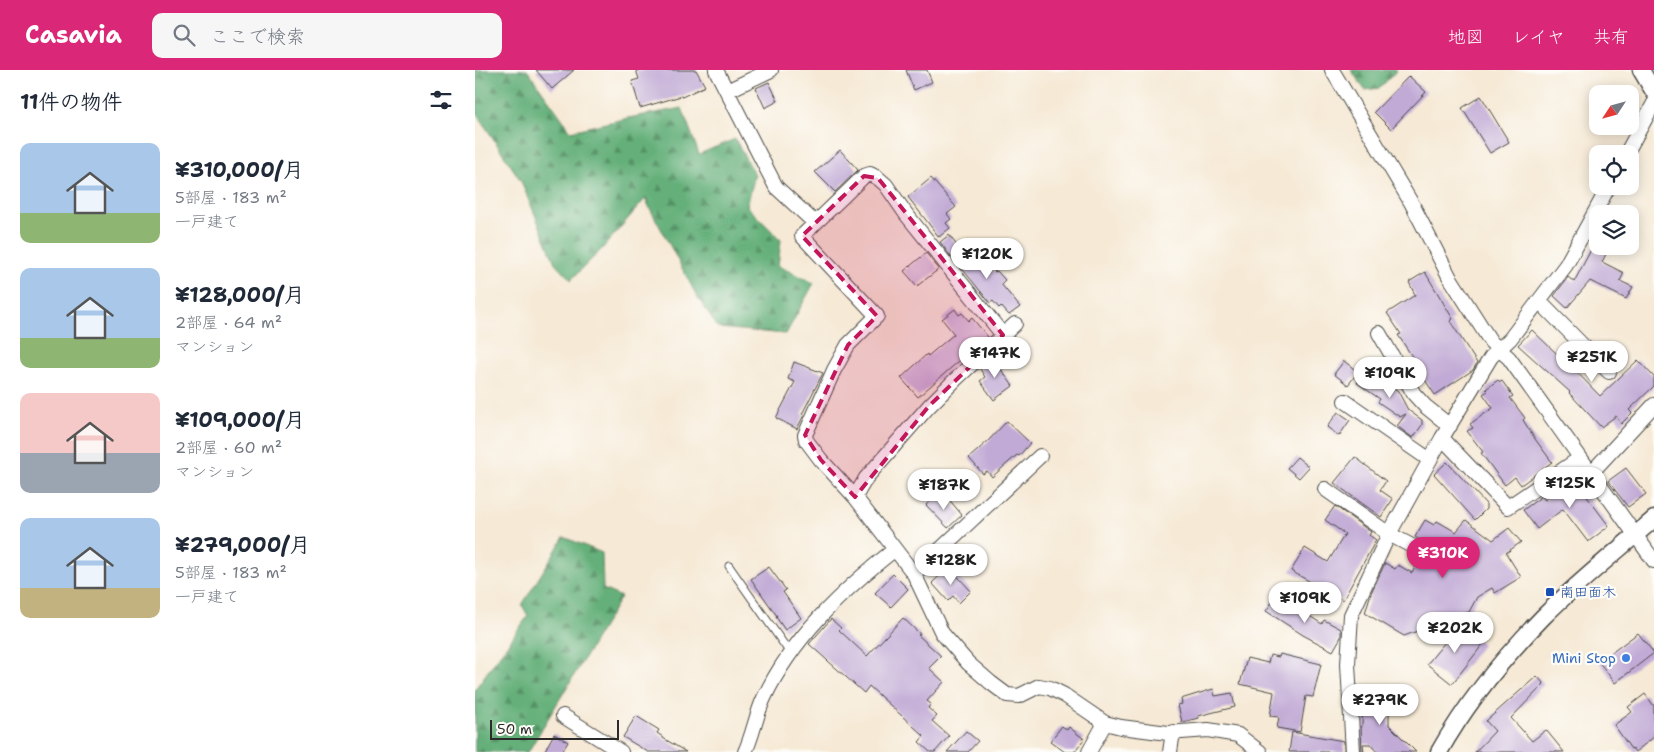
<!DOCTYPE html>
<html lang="ja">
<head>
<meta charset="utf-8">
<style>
  body { margin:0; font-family:"Shantell Sans","Klee One",sans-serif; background:#f6f6f7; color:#1f2937; height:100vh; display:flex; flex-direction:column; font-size:19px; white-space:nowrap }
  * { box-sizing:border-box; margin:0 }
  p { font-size:16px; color:#747a83 }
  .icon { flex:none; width:28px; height:28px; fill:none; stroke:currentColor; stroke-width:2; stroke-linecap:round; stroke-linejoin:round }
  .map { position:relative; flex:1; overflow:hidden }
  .panel { display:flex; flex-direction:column; background:#fff; width:475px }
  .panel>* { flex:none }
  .needle { width:32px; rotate:234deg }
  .buttons { position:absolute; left:1114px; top:15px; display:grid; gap:10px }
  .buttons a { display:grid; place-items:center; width:50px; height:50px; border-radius:10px; background:#fff; box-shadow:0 2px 12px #0003; font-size:25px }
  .scale { position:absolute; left:15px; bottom:12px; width:129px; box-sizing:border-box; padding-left:5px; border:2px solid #2b2b2b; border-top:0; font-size:14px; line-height:18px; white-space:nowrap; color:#2b2b2b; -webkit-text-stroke:4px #fdfcf7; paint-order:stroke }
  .price { position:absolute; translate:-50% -42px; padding:0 11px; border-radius:18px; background:#fff; color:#222; font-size:16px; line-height:32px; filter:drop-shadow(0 1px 2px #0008) }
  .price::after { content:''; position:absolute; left:50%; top:30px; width:15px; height:11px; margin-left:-8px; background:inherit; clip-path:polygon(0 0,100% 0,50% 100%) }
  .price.current { background:#db2777; color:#fff }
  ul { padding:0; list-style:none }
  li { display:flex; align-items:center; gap:15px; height:125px; padding:0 20px }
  li span { display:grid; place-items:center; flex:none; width:140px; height:100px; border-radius:10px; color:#555 }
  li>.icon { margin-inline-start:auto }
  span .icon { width:60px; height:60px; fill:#fffc; stroke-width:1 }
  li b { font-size:21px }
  h2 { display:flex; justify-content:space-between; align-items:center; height:60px; padding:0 20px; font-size:21px }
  header { display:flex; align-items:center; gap:30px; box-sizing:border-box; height:70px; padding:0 25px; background:#db2777; color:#fff }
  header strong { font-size:24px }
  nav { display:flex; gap:28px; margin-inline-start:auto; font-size:18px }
  .search { width:350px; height:45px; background:#f6f6f7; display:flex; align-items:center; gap:12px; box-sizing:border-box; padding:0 18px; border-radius:10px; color:#747a83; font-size:19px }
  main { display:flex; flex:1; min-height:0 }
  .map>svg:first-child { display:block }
</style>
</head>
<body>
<header>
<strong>Casavia</strong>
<div class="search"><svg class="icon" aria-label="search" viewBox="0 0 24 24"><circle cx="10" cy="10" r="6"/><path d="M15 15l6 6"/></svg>ここで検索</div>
<nav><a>地図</a><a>レイヤ</a><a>共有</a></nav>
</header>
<main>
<section class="panel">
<h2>11件の物件<svg class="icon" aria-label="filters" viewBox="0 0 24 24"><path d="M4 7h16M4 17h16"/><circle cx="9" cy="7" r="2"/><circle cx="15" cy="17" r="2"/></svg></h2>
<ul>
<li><span style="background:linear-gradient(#a9c7e8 70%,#8fb573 0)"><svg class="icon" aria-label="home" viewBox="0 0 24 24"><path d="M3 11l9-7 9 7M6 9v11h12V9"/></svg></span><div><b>¥310,000/月</b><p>5部屋 · 183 m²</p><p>一戸建て</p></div></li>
<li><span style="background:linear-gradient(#a9c7e8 70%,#8fb573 0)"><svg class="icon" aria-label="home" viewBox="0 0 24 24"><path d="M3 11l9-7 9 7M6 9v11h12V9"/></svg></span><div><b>¥128,000/月</b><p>2部屋 · 64 m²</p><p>マンション</p></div></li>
<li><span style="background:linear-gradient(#f6c9c9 60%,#9aa5b1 0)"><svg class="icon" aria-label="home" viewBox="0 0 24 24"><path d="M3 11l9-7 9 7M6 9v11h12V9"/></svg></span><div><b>¥109,000/月</b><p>2部屋 · 60 m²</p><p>マンション</p></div></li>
<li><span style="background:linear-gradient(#a9c7e8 70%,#c2b280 0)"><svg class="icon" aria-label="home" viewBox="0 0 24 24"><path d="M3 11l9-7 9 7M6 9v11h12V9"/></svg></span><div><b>¥279,000/月</b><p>5部屋 · 183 m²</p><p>一戸建て</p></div></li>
</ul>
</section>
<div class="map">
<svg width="1179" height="682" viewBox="0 0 1179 682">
  <defs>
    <pattern id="forest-firs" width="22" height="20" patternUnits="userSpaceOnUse" patternTransform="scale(1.25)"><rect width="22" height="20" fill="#65b07a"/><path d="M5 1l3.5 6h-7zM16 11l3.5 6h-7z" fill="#538f64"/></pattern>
  </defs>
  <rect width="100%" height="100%" fill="#fdfcf7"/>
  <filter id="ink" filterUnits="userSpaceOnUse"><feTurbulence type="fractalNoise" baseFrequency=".02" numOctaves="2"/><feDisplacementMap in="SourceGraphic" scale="10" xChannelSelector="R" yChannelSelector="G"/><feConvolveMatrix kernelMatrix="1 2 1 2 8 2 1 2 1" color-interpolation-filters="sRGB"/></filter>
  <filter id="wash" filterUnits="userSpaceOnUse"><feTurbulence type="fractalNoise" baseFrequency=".0096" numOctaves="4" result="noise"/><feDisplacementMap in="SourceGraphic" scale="20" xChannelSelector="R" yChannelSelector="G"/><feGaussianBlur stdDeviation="1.12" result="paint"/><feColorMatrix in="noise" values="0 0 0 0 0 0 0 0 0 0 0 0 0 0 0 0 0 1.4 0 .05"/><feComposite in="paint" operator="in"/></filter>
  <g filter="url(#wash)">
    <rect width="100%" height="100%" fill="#f6e9d5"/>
    <!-- forest -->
    <path fill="url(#forest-firs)" stroke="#486e52" d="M0 0H52L96 61 153 48 207 38 224 84 260 69 280 105 272 136 306 170 303 196 339 213 311 264 243 258 223 228 170 129 126 180 96 210 80 193 46 111 0 41Z
      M876 0H922L905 18 890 20Z
      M89 467 127 483 128 519 146 527 53 682H0V619L53 546 47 535Z"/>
    <g id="blocks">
      <!-- building -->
      <path fill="#c1aad6" d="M61 0H99L77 19Z
        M161 0H221L230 16 207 27 206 26 165 38 157 11 164 9Z
        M431 0H452L457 12 439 20Z
        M934 6 951 22 916 59 899 42Z
        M294 12 303 31 290 38 281 18Z
        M1006 26 1034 72 1015 83 987 38Z
        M365 80 383 100 360 122 340 102Z
        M456 108 481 137 472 144 476 149 471 153 475 158 464 167 433 127Z
        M474 165 486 181 477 188 465 172Z
        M500 175 520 202 522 201 530 210 526 214 545 237 534 245 526 236 524 238 518 231 515 233 481 191Z
        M1118 176H1135L1127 192 1149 203 1145 211 1158 217 1151 229 1115 211 1092 238 1079 226 1093 207 1099 212Z
        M451 183 464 199 442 216 429 201Z
        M950 202 978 249 975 251 1002 293 998 300 960 325 938 292 940 291 923 265 926 264 912 243 940 225 934 212Z
        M480 239 484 245 487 243 494 251 497 248 513 267 489 290H485L443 327 426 308 452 284 453 286 479 264 467 249Z
        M1057 260 1082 284 1084 282 1094 290 1092 292 1125 326 1163 290 1179 307V316L1154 340 1157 343 1146 354 1141 346 1126 357 1094 323 1095 322 1043 275Z
        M517 287 538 316 519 330 505 311 510 307 505 299Z
        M869 291 883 302 873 315 859 304Z
        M319 292 348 303 327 344 329 345 322 359 301 348 320 312 313 309Z
        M895 294 913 307 910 311 923 321 933 340 947 350V355L938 368 922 356 931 344 925 347 903 332 905 329 882 313Z
        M1023 310 1025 312 1027 311 1038 326 1035 328 1050 348 1048 350 1060 369 1077 392 1046 415 1040 407 1030 415 1006 383 1008 382 992 361 998 358 995 354 1018 338 1008 324 1013 321 1011 319Z
        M863 342 875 350 864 366 852 357Z
        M532 351 555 373 544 386 542 385 517 407 512 401 508 404 494 388 513 371Z
        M822 387 834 397 824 408 812 398Z
        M880 387 911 411 905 420 918 429 906 447 859 413Z
        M972 392 1011 434V439L1000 450 959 404Z
        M1151 398 1171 424 1153 437 1133 411Z
        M1104 404 1116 420 1110 424 1134 456 1113 472 1088 439 1062 459 1048 440 1067 426 1070 430Z
        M462 425 468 431 472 427 487 445 473 458 451 435Z
        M860 436 896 462 894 465 901 470 868 530 816 501 830 478 853 492 870 464 850 450Z
        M950 450 959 455 962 451 981 462 991 450 1018 470 1034 458 1046 472 1031 483 1046 507 1020 523 1017 518 1002 527 994 542 929 566 890 543 896 523 910 493 920 499 923 495 937 503 944 490 967 501 974 496 976 491 971 485 940 467Z
        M294 497 311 520 308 522 326 548 310 560 301 547 302 546 276 509Z
        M474 497 496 521 484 533 478 526 473 531 457 513Z
        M418 504 433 519 416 537 400 523Z
        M802 525 847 554 849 550 866 559V567L858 581 828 565 791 541Z
        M428 548 445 564 443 565 466 586 454 598 469 612 452 631 456 634 453 638 462 646 457 651 474 666 460 682H455L444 672 449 666 394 616 389 623 334 574 356 549 366 558 364 560 392 586Z
        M984 555 1008 574 977 614 952 594Z
        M1163 563 1179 583 1140 613 1124 592Z
        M805 584 846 594 838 627 831 626 825 662 802 658 804 647 795 646 799 622 765 614 772 588 793 593 795 585 804 587Z
        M1062 606 1069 614 1036 648 1057 671 1071 660 1089 682H1000L1020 661 1011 651Z
        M738 619 740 626 757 623 760 637 723 646 724 648 707 652 703 635 707 634 706 629Z
        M888 622 909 623V635H914V655L941 682H902L895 674H888L889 682H887L886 657H887Z
        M1170 624 1179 636V667L1160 682 1157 678 1156 679 1139 655 1157 642 1153 637Z
        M161 646 184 660 182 663 188 667V668L211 682H173L148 667Z
        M587 656 592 660 594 657 609 669 599 682H590L575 671Z
        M491 661 503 671 493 682H472Z
        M817 662 869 671V682H814Z
        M79 664 93 672 87 682H69Z"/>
    </g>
  </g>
  <g filter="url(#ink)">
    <use href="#blocks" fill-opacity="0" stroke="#494844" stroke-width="1"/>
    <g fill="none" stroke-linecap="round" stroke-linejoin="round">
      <!-- service casing -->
      <g stroke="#494844" stroke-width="9">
        <path id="service" d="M254 496 315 583"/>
      </g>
      <!-- minor casing -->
      <g stroke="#494844" stroke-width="16">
        <path id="minor" d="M241 0 301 117 340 153
          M857 0 937 134 974 206 1016 272 1034 288 1179 491
          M252 21 296 0
          M1151 84 1179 33
          M1064 231 1134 302
          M904 263 939 324 950 336 975 356
          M528 265 431 144 411 115 403 108 395 104 389 106 327 166 402 246 373 275 359 300 330 365 331 370 346 390 380 427 439 504 467 563 493 593 516 613 532 625 544 626 564 616 575 618 589 625 630 653 646 657 693 663 733 660 763 665 785 682
          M870 331 955 390
          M967 368 1033 437 1105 388
          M1116 403 1179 335
          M850 419 914 464 967 492
          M380 427 391 408 454 336 480 310 540 254
          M439 504 565 386
          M88 646 146 682
          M270 682C278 665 281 645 289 628 317 568 368 520 419 480
          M614 682 630 653
          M695 682 698 662
          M878 682 873 594 876 545 914 464 967 368 1016 287 1035 269 1091 195 1134 116"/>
      </g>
      <!-- tertiary casing -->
      <g stroke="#494844" stroke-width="19">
        <path id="tertiary" d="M1166 0 1179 22
          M964 682C991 634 1030 586 1068 547 1103 512 1142 481 1179 449"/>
      </g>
      <!-- service -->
      <use href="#service" stroke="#fff" stroke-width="7"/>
      <!-- minor -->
      <use href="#minor" stroke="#fff" stroke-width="14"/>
      <!-- tertiary -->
      <use href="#tertiary" stroke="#fff" stroke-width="16"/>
    </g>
  </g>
  <!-- marked area -->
  <path fill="#c2185b" fill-opacity="0.2" stroke="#c2185b" stroke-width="4" stroke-dasharray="10 6" stroke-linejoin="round" d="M389 106 403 108 528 265 454 336 380 427 346 390 330 365 373 275 402 246 327 166Z"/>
  <!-- markers -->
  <rect fill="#1a4fb4" stroke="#fdfcf7" stroke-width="2" x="1070" y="517" width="10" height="10" rx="2.5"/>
  <circle fill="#3f7fe0" stroke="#fdfcf7" stroke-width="2" cx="1151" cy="588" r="5"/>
  <g text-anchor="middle" stroke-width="4.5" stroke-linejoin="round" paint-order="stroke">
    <!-- transit labels -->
    <g font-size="14" fill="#164399" stroke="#fdfcf7" text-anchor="start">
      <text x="1085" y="527">南田面木</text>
    </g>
    <!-- shop labels -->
    <g font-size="14" fill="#366cbe" stroke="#fdfcf7" text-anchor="end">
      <text x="1141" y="593">Mini Stop</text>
    </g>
  </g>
</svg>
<div class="buttons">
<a><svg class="needle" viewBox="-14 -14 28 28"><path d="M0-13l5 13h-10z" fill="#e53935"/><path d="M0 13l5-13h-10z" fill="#747a83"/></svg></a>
<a><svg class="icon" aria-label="locate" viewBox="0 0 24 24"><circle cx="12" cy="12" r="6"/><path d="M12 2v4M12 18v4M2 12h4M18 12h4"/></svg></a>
<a><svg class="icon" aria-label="layers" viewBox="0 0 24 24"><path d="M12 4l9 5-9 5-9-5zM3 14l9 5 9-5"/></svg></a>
</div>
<div class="scale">50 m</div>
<b class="price" style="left:512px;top:210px">¥120K</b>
<b class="price" style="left:520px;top:309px">¥147K</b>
<b class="price" style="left:1117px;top:313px">¥251K</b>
<b class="price" style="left:915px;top:329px">¥109K</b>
<b class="price" style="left:1095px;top:439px">¥125K</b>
<b class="price" style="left:469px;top:441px">¥187K</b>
<b class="price current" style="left:968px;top:509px">¥310K</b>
<b class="price" style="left:476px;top:516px">¥128K</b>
<b class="price" style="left:830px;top:554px">¥109K</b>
<b class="price" style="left:980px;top:584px">¥202K</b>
<b class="price" style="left:905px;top:656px">¥279K</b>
</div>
</main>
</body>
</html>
